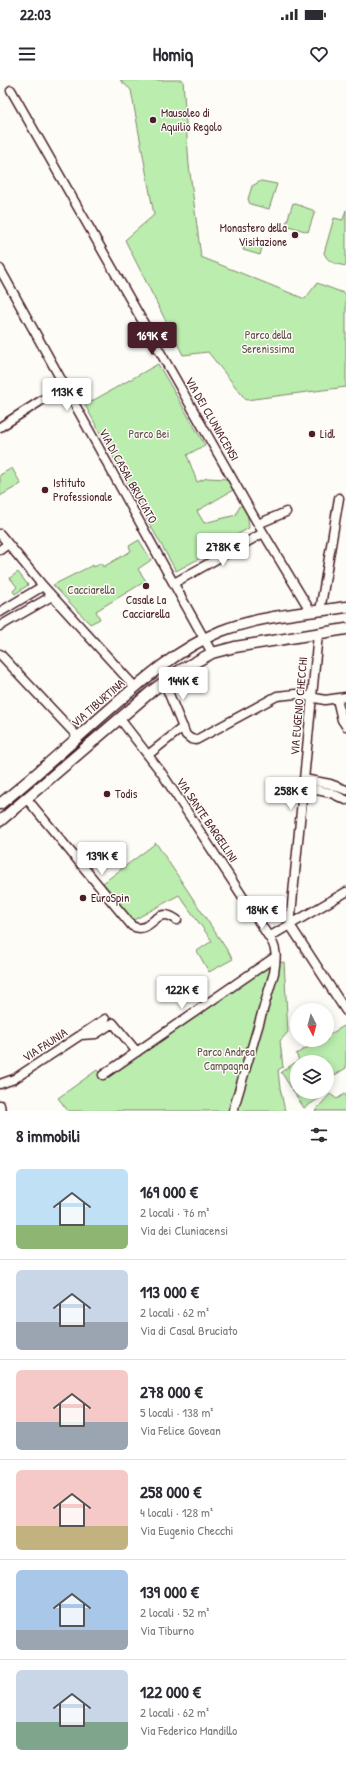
<!DOCTYPE html>
<html lang="it">
<head>
<meta charset="utf-8">
<style>
  body { margin:0; font-family:"Patrick Hand",sans-serif; background:#f7f7f7; color:#2b2b33; height:100vh; display:flex; flex-direction:column; font-size:15px; white-space:nowrap }
  * { box-sizing:border-box; margin:0 }
  p { font-size:13px; color:#7c7c81 }
  .icon { flex:none; width:22px; height:22px; fill:none; stroke:currentColor; stroke-width:2; stroke-linecap:round; stroke-linejoin:round }
  .map { position:relative; height:1031px; overflow:hidden }
  .drawer { display:flex; flex-direction:column; background:#fff; flex:1 }
  .drawer>* { flex:none }
  .needle { width:26px; rotate:174deg }
  .controls { position:absolute; left:290px; top:923px; display:grid; gap:8px }
  .controls a { display:grid; place-items:center; width:44px; height:44px; border-radius:50%; background:#fff; box-shadow:0 2px 10px #0003; font-size:20px }
  .price { position:absolute; translate:-50% -34px; padding:0 9px; border-radius:4px; background:#fff; color:#222; font-size:13px; line-height:26px; filter:drop-shadow(0 1px 2px #0008) }
  .price::after { content:''; position:absolute; left:50%; top:24px; width:12px; height:9px; margin-left:-6px; background:inherit; clip-path:polygon(0 0,100% 0,50% 100%) }
  .price.active { background:#4a1f2b; color:#fff }
  ul { padding:0; list-style:none }
  li { display:flex; align-items:center; gap:12px; height:100px; padding:0 16px }
  li+li { border-top:1px solid #e1e1e2 }
  li span { display:grid; place-items:center; flex:none; width:112px; height:80px; border-radius:6px; color:#555 }
  li>.icon { margin-inline-start:auto }
  span .icon { width:48px; height:48px; fill:#fffc; stroke-width:1 }
  li b { font-size:17px }
  h2 { display:flex; justify-content:space-between; align-items:center; height:48px; padding:0 16px; font-size:17px }
  .status { display:flex; justify-content:space-between; align-items:center; height:28px; padding:0 20px; background:#fff; direction:ltr }
  .status svg { height:11px; fill:currentColor }
  header { display:flex; justify-content:space-between; align-items:center; height:52px; padding:0 16px; background:#fff; font-size:18px; font-weight:800 }
  .map>svg:first-child { display:block }
</style>
</head>
<body>
<div class="status"><b>22:03</b><svg viewBox="0 0 49 12"><path d="M0 12V9h3v3zM5 12V6h3v6zM10 12V3h3v9zM15 12V0h3v12zM26 1h20v11H26zM47 4h2v5h-2z"/></svg></div>
<header><svg class="icon" aria-label="menu" viewBox="0 0 24 24"><path d="M4 6h16M4 12h16M4 18h16"/></svg>Homiq<svg class="icon" aria-label="heart" viewBox="0 0 24 24"><path d="M12 20l-8-8c-3-5 5-10 8-4 3-6 11-1 8 4z"/></svg></header>
<div class="map">
<svg width="346" height="1031" viewBox="0 0 346 1031">
  <rect width="100%" height="100%" fill="#fdfcf7"/>
  <filter id="ink" filterUnits="userSpaceOnUse"><feTurbulence type="fractalNoise" baseFrequency=".025" numOctaves="2"/><feDisplacementMap in="SourceGraphic" scale="8" xChannelSelector="R" yChannelSelector="G"/><feConvolveMatrix kernelMatrix="1 2 1 2 8 2 1 2 1" color-interpolation-filters="sRGB"/></filter>
  <g filter="url(#ink)">
    <!-- green -->
    <path fill="#baedae" stroke="#82866c" d="M120 0H183L189 85 201 177 305 219 317 203 346 214V307L246 320 208 272 183 275 125 160 154 135 131 10Z
      M261 101 277 104 269 129 250 124 248 119 252 106Z
      M293 123 315 131 308 152 289 146 288 148 285 147Z
      M346 130V186C336 184 328 183 324 173L334 138 343 140Z
      M247 159 263 164 260 175 243 170Z
      M158 284 205 365 187 375 197 402 207 398 228 399 233 410 197 431 204 443 236 435 239 427 244 424 247 430 249 448 233 457 234 460 176 491 140 427 142 420 135 417 85 325Z
      M12 388 21 404 0 416V395Z
      M139 460 151 480 138 489 146 501 96 531 100 539 90 544 53 505 93 485 94 487 101 483 103 487 131 471 129 466Z
      M18 492 28 505 15 514 13 511 17 507 10 498Z
      M156 763 233 879 209 892 197 871 212 861 179 815 132 841 103 803Z
      M284 882 288 952 280 961 283 987 278 990 280 1008 285 1031H68L58 1018 97 990 105 999 270 884Z
      M344 946 346 949V988L327 1000V982H297V1012H320L323 1016 304 1028 281 992 299 980 296 974 320 960H327V956Z
      M346 1013V1031H315L330 1014 337 1019Z"/>
    <g fill="none" stroke-linecap="round" stroke-linejoin="round">
      <!-- minor casing -->
      <g stroke="#4a1f2b" stroke-width="11">
        <path id="minor" d="M11 10 258 444 311 532
          M0 189 212 573
          M0 347 64 306
          M258 444 286 432
          M0 454 43 506 135 607
          M0 470 8 464
          M174 503 263 453
          M320 531 339 418
          M0 532 43 506
          M0 546 52 516
          M0 574 78 657
          M164 602 186 655 191 659 196 660 277 616 296 614 325 620 346 617
          M337 619 342 640 346 646
          M120 639 161 692 269 857
          M148 675 183 647
          M304 699 330 704 346 710
          M303 707 331 713 346 720
          M27 719 132 846C153 856 154 823 177 840
          M290 845 318 554
          M290 845 346 931
          M81 955 96 954 113 943 137 972
          M103 995 275 877
          M0 1004 14 999 105 939
          M0 1025 1 1031
          M233 1031 274 893C276 879 278 869 269 857L346 812"/>
      </g>
      <!-- major casing -->
      <g stroke="#4a1f2b" stroke-width="13">
        <path id="major" d="M0 724C38 694 73 661 110 629 144 599 178 569 221 551 259 536 306 533 346 527
          M0 741 153 610 179 591 212 573 235 567 346 549"/>
      </g>
      <!-- minor -->
      <use href="#minor" stroke="#fdfcf7" stroke-width="8"/>
      <!-- major -->
      <use href="#major" stroke="#fdfcf7" stroke-width="10"/>
    </g>
  </g>
  <!-- markers -->
  <g fill="#4a1f2b" stroke="#fdfcf7" stroke-width="1.5">
    <circle cx="153" cy="40" r="4"/>
    <circle cx="295" cy="155" r="4"/>
    <circle cx="312" cy="354" r="4"/>
    <circle cx="45" cy="410" r="4"/>
    <circle cx="146" cy="506" r="4"/>
    <circle cx="107" cy="714" r="4"/>
    <circle cx="83" cy="818" r="4"/>
  </g>
  <g text-anchor="middle" stroke-width="3" stroke-linejoin="round" paint-order="stroke">
    <!-- poi labels -->
    <g font-size="12" fill="#4a1f2b" stroke="#fdfcf7" text-anchor="start">
      <text x="161" y="37">Mausoleo di<tspan x="161" dy="14">Aquilio Regolo</tspan></text>
      <text x="287" y="152" text-anchor="end">Monastero della<tspan x="287" dy="14">Visitazione</tspan></text>
      <text x="320" y="358">Lidl</text>
      <text x="53" y="407">Istituto<tspan x="53" dy="14">Professionale</tspan></text>
      <text x="146" y="524" text-anchor="middle">Casale La<tspan x="146" dy="14">Cacciarella</tspan></text>
      <text x="115" y="718">Todis</text>
      <text x="91" y="822">EuroSpin</text>
    </g>
    <!-- park labels -->
    <g font-size="12" fill="#66524c" stroke="#fdfcf7">
      <text x="268" y="259">Parco della<tspan x="268" dy="14">Serenissima</tspan></text>
      <text x="149" y="358">Parco Bei</text>
      <text x="91" y="514">Cacciarella</text>
      <text x="226" y="976">Parco Andrea<tspan x="226" dy="14">Campagna</tspan></text>
    </g>
    <!-- street labels -->
    <g font-size="12" fill="#4a1f2b" stroke="#fdfcf7">
      <text transform="translate(212 339) rotate(60)" y="4">VIA DEI CLUNIACENSI</text>
      <text transform="translate(128 396) rotate(61)" y="4">VIA DI CASAL BRUCIATO</text>
      <text transform="translate(98 623) rotate(-41)" y="4">VIA TIBURTINA</text>
      <text transform="translate(299 626) rotate(-85)" y="4">VIA EUGENIO CHECCHI</text>
      <text transform="translate(207 740) rotate(56)" y="4">VIA SANTE BARGELLINI</text>
      <text transform="translate(45 965) rotate(-33)" y="4">VIA FAUNIA</text>
    </g>
  </g>
</svg>
<div class="controls">
<a><svg class="needle" viewBox="-14 -14 28 28"><path d="M0-13l5 13h-10z" fill="#e53935"/><path d="M0 13l5-13h-10z" fill="#7c7c81"/></svg></a>
<a><svg class="icon" aria-label="layers" viewBox="0 0 24 24"><path d="M12 4l9 5-9 5-9-5zM3 14l9 5 9-5"/></svg></a>
</div>
<b class="price active" style="left:152px;top:276px">169K €</b>
<b class="price" style="left:67px;top:332px">113K €</b>
<b class="price" style="left:223px;top:487px">278K €</b>
<b class="price" style="left:183px;top:621px">144K €</b>
<b class="price" style="left:291px;top:731px">258K €</b>
<b class="price" style="left:102px;top:796px">139K €</b>
<b class="price" style="left:262px;top:850px">184K €</b>
<b class="price" style="left:182px;top:930px">122K €</b>
</div>
<section class="drawer">
<h2>8 immobili<svg class="icon" aria-label="filters" viewBox="0 0 24 24"><path d="M4 7h16M4 17h16"/><circle cx="9" cy="7" r="2"/><circle cx="15" cy="17" r="2"/></svg></h2>
<ul>
<li><span style="background:linear-gradient(#bfe0f5 70%,#8fb573 0)"><svg class="icon" aria-label="home" viewBox="0 0 24 24"><path d="M3 11l9-7 9 7M6 9v11h12V9"/></svg></span><div><b>169 000 €</b><p>2 locali · 76 m²</p><p>Via dei Cluniacensi</p></div></li>
<li><span style="background:linear-gradient(#c9d6e8 65%,#9aa5b1 0)"><svg class="icon" aria-label="home" viewBox="0 0 24 24"><path d="M3 11l9-7 9 7M6 9v11h12V9"/></svg></span><div><b>113 000 €</b><p>2 locali · 62 m²</p><p>Via di Casal Bruciato</p></div></li>
<li><span style="background:linear-gradient(#f6c9c9 65%,#9aa5b1 0)"><svg class="icon" aria-label="home" viewBox="0 0 24 24"><path d="M3 11l9-7 9 7M6 9v11h12V9"/></svg></span><div><b>278 000 €</b><p>5 locali · 138 m²</p><p>Via Felice Govean</p></div></li>
<li><span style="background:linear-gradient(#f6c9c9 70%,#c2b280 0)"><svg class="icon" aria-label="home" viewBox="0 0 24 24"><path d="M3 11l9-7 9 7M6 9v11h12V9"/></svg></span><div><b>258 000 €</b><p>4 locali · 128 m²</p><p>Via Eugenio Checchi</p></div></li>
<li><span style="background:linear-gradient(#a9c7e8 75%,#9aa5b1 0)"><svg class="icon" aria-label="home" viewBox="0 0 24 24"><path d="M3 11l9-7 9 7M6 9v11h12V9"/></svg></span><div><b>139 000 €</b><p>2 locali · 52 m²</p><p>Via Tiburno</p></div></li>
<li><span style="background:linear-gradient(#c9d6e8 65%,#7fa58c 0)"><svg class="icon" aria-label="home" viewBox="0 0 24 24"><path d="M3 11l9-7 9 7M6 9v11h12V9"/></svg></span><div><b>122 000 €</b><p>2 locali · 62 m²</p><p>Via Federico Mandillo</p></div></li>
</ul>
</section>
</body>
</html>
